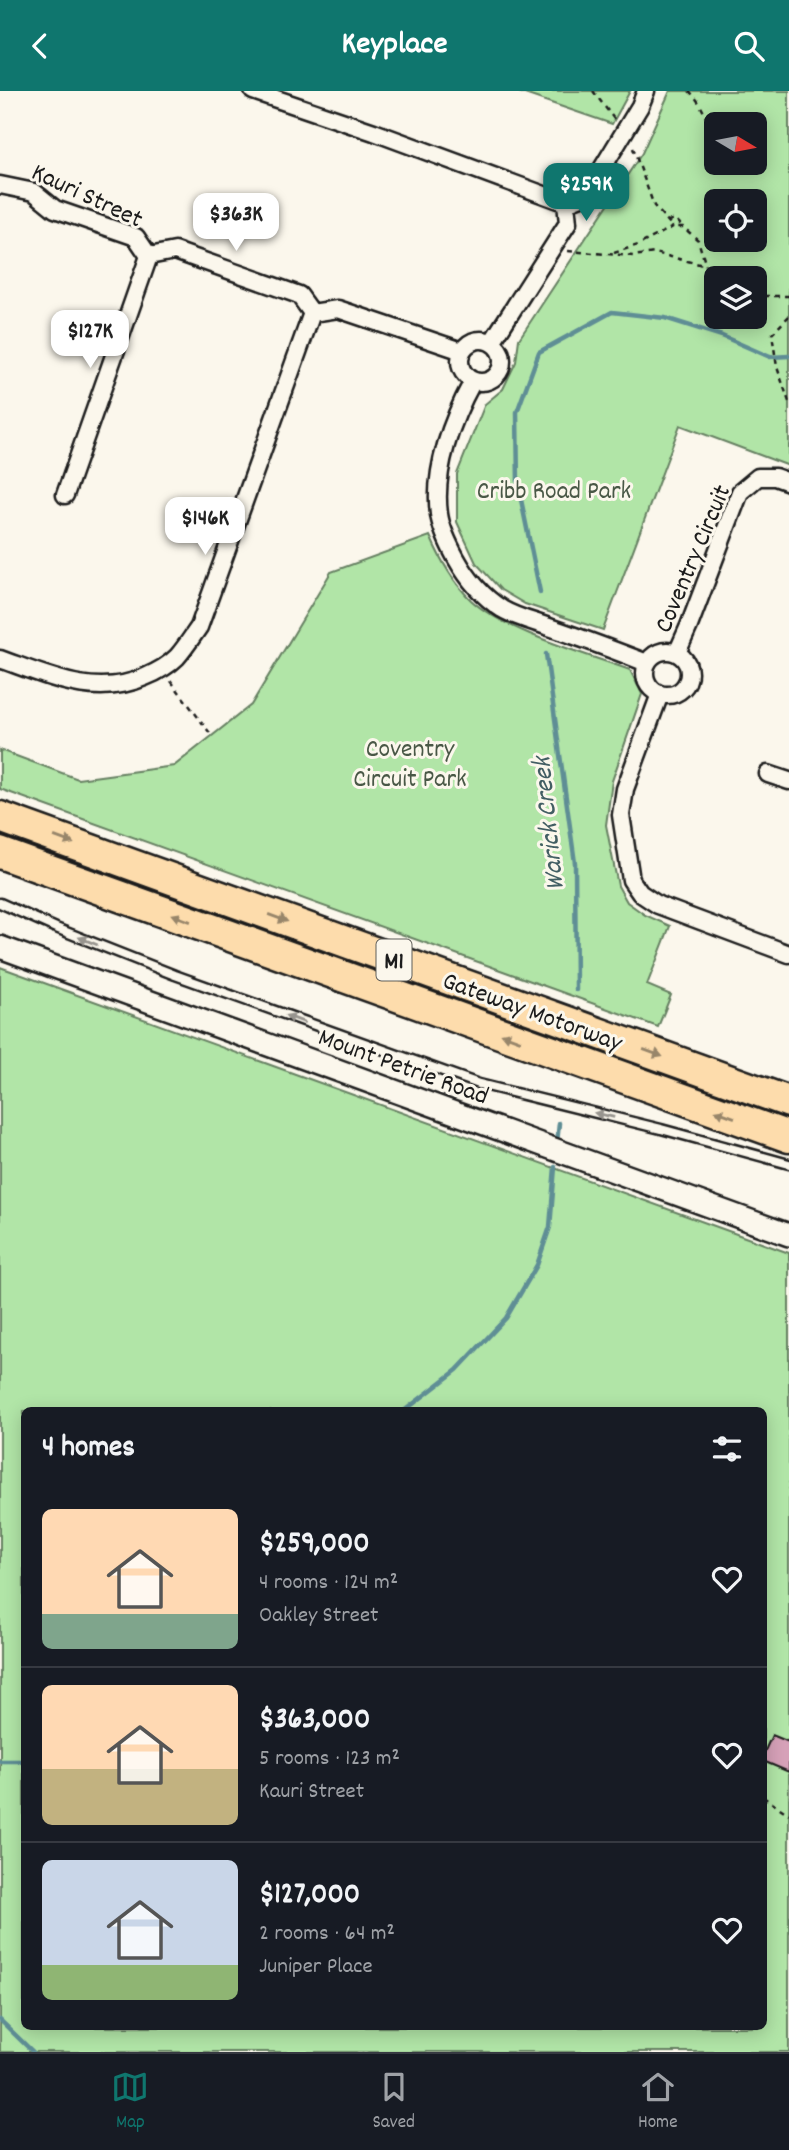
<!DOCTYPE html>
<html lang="en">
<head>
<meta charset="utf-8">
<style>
  body { margin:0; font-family:Dekko,sans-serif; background:#242831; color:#f1f3f6; height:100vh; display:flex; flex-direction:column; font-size:26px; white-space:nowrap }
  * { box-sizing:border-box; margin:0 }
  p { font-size:23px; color:#9ea1a6 }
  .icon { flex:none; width:38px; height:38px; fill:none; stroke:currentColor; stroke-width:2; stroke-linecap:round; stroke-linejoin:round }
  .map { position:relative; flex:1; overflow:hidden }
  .side { position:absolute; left:21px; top:1316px; width:746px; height:623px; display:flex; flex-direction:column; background:#171b24; border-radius:10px; box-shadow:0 4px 18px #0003 }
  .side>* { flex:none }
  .needle { width:46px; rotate:100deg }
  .tools { position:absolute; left:704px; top:21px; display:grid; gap:14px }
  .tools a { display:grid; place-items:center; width:63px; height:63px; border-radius:10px; background:#171b24; box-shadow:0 4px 18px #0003; font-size:35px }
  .price { position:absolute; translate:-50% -60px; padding:0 16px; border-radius:14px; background:#fff; color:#222; font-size:23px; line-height:46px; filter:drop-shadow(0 2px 4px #0008) }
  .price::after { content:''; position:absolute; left:50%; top:42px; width:21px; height:16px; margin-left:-10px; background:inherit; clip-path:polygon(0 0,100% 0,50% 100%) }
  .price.on { background:#0f766e; color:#fff }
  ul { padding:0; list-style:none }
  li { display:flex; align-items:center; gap:21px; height:175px; padding:0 21px }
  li+li { border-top:2px solid #363941 }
  li span { display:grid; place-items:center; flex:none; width:196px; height:140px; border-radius:10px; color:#555 }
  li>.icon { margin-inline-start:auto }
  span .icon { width:84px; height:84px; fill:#fffc; stroke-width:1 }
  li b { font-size:30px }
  h2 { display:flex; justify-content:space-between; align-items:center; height:84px; padding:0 21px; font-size:30px }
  header { display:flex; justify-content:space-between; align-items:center; height:91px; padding:0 21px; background:#0f766e; color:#fff; font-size:32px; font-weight:700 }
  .dock { display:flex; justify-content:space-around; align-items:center; height:98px; border-top:2px solid #363941; background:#171b24; font-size:19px; color:#9ea1a6 }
  .dock a { display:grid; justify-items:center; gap:4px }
  .dock .on { color:#0f766e }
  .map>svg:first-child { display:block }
</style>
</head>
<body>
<header><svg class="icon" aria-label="back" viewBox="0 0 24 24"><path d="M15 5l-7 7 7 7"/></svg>Keyplace<svg class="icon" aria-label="search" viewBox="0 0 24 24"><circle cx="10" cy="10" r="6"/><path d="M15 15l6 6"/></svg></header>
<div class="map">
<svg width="789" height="1961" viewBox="0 0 789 1961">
  <rect width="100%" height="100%" fill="#fbf7ec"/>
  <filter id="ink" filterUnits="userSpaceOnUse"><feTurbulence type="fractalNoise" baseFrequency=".0143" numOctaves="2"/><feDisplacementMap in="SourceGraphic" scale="14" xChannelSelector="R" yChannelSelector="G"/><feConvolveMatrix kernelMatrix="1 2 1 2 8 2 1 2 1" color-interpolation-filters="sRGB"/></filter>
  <g filter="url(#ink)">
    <!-- green -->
    <path fill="#b1e5a7" stroke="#668062" stroke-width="2" fill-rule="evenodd" d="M516 0H630L612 33Z
      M670 0H789V375L680 334 603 539 525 513 501 499 476 472 457 431V383L485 313 503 298 516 271 519 248 642 62ZM716 33H754V72H716ZM716 110H754V149H716ZM754 187V226H716V187Z
      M430 445C440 468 453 491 471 509 504 540 586 563 630 579L642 603 612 690 606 734 618 795 627 811 645 824 670 835 647 894 671 904 658 936 0 698V659L78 688 174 675 251 614 331 481Z
      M0 876 789 1162V1961H0ZM24 1320H763V1936H24Z"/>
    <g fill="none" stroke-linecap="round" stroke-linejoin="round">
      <!-- stream -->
      <path stroke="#5e8e95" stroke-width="4.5" d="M540 501 518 394 517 321 539 261 612 221 665 227 722 245 770 266 789 265
        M546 563 575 772 576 899
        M557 1052 559 1032
        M404 1320 457 1279 506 1227 537 1174 550 1136 555 1076
        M0 1670H24
        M0 1929 33 1961"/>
    </g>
    <!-- building -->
    <path fill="#d6a1b8" stroke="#1c1c1c" stroke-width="2" d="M772 1644 789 1651V1681L763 1670V1664Z"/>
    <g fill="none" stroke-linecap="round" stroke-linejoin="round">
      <!-- service casing -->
      <g stroke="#1c1c1c" stroke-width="13">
        <path id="service" d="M0 812 56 837 175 884 479 993 661 1038 789 1073"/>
      </g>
      <!-- minor casing -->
      <g stroke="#1c1c1c" stroke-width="21">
        <path id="minor" d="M253 0 374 41 566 112
          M0 94 34 101 55 118 136 146 149 165 175 160 299 204 312 222 338 218 462 260
          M460 270a21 21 0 1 1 42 0a21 21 0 1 1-42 0Z
          M492 251 568 132 566 112 586 104 640 15 646 0
          M473 290C452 328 433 379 439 423 441 438 449 454 456 467 467 487 483 506 502 518 517 527 536 531 552 537 584 548 616 560 647 572
          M65 404 149 165
          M645 582a22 22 0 1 1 44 0a22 22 0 1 1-44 0Z
          M677 562 689 535 740 401 758 386H775L789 391
          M0 568C48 585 95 608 145 586 157 581 167 576 177 566 185 557 192 546 199 536L312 222
          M660 603 625 698 621 724 631 789 640 802 658 814 789 863
          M768 683 789 690"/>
      </g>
      <!-- tertiary casing -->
      <g stroke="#1c1c1c" stroke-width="26">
        <path id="tertiary" d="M0 856 789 1144"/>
      </g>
      <!-- motorway casing -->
      <g stroke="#1c1c1c" stroke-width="35">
        <path id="motorway" d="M0 726 789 1011
          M0 762 789 1046"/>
      </g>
      <!-- path -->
      <path stroke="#1c1c1c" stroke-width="2.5" stroke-dasharray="5 5" stroke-linecap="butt" d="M593 0 614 28
        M689 0C705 14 715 44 706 64
        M633 57 654 115 673 136
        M668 130 675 128 682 135
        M568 160 633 165 655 162 699 173 717 181 724 187
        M614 162 638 154 673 136H683L698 149 706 175
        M754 205H789
        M789 225 772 243 777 276 789 311
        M171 590 212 645
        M763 1706 789 1723"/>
      <!-- service -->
      <use href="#service" stroke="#fbf7ec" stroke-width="8"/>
      <!-- minor -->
      <use href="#minor" stroke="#fbf7ec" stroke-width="16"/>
      <!-- tertiary -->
      <use href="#tertiary" stroke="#fbf7ec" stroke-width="21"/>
      <!-- motorway -->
      <use href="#motorway" stroke="#fddcac" stroke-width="30"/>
    </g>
    <!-- one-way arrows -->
    <defs><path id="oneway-solid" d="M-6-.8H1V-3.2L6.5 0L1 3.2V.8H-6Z" transform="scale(1.75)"/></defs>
    <g fill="#98866b">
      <use href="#oneway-solid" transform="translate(64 749) rotate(20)"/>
      <use href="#oneway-solid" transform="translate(181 827) rotate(-160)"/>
      <use href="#oneway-solid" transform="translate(278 827) rotate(20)"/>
      <use href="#oneway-solid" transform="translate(511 946) rotate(-160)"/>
      <use href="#oneway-solid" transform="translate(653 962) rotate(20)"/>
      <use href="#oneway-solid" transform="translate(725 1023) rotate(-160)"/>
    </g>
    <g fill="#97948e">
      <use href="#oneway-solid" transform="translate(88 850) rotate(-158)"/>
      <use href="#oneway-solid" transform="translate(295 928) rotate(-160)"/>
      <use href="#oneway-solid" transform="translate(604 1024) rotate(-167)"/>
    </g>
  </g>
  <g text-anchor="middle" stroke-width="6" stroke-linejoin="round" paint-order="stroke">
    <!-- shield labels -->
    <rect fill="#fbf7ec" stroke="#5f5e5a" stroke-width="2" x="376.5" y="848.5" width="35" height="41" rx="5"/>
    <g font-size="24" font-weight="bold" fill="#1c1c1c">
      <text x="394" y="877">M1</text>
    </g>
    <!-- street labels -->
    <g font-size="26" fill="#1c1c1c" stroke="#fbf7ec">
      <text transform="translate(88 103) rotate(25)" y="9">Kauri Street</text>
      <text transform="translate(691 467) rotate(-67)" y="9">Coventry Circuit</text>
      <text transform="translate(533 919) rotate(20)" y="9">Gateway Motorway</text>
      <text transform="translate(404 974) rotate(20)" y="9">Mount Petrie Road</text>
    </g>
    <!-- park labels -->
    <g font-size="26" fill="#495846" stroke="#fbf7ec">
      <text x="554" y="407">Cribb Road Park</text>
      <text x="410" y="665">Coventry<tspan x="410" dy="30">Circuit Park</tspan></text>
    </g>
    <!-- water labels -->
    <g font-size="28" font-style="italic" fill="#425e63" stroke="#fbf7ec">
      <text transform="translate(546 733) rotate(-96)" y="10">Warick Creek</text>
    </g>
  </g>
</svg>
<div class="tools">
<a><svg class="needle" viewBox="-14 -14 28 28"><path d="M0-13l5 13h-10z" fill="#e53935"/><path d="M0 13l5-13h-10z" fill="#9ea1a6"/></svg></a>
<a><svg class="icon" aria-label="locate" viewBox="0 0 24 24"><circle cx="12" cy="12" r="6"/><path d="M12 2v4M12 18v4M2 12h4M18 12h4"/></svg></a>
<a><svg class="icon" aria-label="layers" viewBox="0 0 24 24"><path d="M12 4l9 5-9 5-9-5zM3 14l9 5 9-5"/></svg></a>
</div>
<b class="price on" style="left:586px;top:132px">$259K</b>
<b class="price" style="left:236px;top:162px">$363K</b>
<b class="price" style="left:90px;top:279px">$127K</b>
<b class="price" style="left:205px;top:466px">$146K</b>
<section class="side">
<h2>4 homes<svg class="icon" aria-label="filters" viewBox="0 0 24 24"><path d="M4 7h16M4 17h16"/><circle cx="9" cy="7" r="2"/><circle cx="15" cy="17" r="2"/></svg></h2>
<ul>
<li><span style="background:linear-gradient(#ffd9b3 75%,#7fa58c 0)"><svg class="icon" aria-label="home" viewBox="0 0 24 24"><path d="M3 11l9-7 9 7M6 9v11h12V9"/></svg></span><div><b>$259,000</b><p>4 rooms · 124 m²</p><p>Oakley Street</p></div><svg class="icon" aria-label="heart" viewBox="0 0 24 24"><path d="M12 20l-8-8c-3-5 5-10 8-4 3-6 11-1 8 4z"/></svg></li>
<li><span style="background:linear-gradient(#ffd9b3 60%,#c2b280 0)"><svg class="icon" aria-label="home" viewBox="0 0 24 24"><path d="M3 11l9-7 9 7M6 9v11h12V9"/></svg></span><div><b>$363,000</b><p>5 rooms · 123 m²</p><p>Kauri Street</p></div><svg class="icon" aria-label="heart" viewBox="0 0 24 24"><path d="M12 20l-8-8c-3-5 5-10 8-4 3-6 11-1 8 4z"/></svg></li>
<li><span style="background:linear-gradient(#c9d6e8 75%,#8fb573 0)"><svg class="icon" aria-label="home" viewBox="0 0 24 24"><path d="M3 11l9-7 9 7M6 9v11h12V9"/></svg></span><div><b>$127,000</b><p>2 rooms · 64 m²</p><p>Juniper Place</p></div><svg class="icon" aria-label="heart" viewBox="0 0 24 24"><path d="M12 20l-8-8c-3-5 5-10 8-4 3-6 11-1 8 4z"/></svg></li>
</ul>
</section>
</div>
<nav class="dock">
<a class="on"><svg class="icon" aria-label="map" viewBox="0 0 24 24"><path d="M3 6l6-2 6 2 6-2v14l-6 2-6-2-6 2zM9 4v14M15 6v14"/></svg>Map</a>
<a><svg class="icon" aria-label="saved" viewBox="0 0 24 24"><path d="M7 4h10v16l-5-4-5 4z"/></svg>Saved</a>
<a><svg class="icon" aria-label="home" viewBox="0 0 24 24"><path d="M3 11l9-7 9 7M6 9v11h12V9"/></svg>Home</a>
</nav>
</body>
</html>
